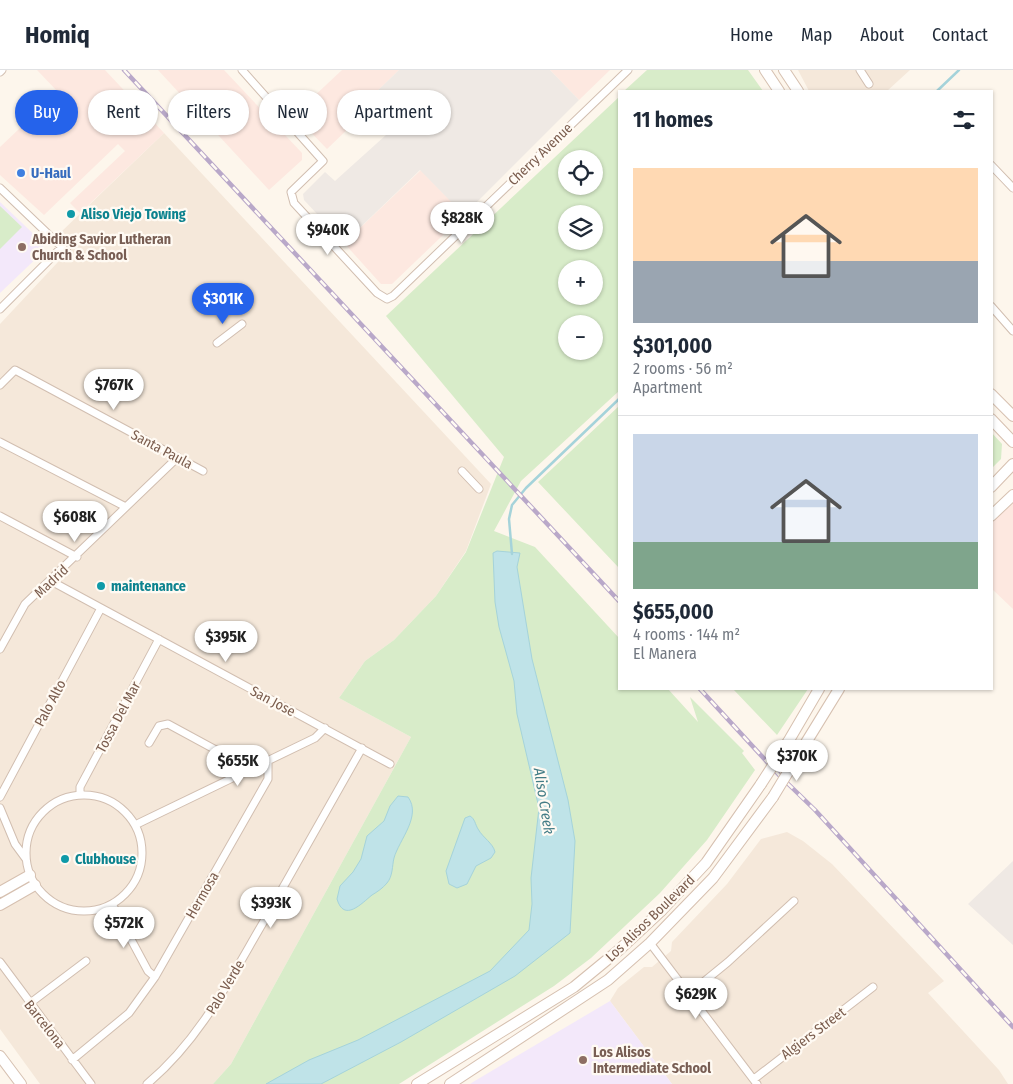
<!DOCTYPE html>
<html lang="en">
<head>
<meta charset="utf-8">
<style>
  body { margin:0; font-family:"Fira Sans Condensed",sans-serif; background:#f6f6f7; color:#1f2937; height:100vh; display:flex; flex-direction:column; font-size:19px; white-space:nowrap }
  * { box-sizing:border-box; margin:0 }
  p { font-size:16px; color:#747a83 }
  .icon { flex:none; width:28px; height:28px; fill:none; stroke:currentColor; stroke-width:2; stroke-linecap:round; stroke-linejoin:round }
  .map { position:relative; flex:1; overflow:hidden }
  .drawer { position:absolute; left:618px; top:20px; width:375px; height:600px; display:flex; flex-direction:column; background:#fff; border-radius:0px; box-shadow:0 1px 4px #0004 }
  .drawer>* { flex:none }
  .top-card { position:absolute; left:15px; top:20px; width:475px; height:45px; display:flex; gap:10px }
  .tools { position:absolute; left:558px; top:80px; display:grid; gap:10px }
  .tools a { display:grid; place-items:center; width:45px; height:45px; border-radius:50%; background:#fff; box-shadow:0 1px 4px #0004; font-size:25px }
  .price { position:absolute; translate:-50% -42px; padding:0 11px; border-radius:18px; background:#fff; color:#222; font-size:16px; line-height:32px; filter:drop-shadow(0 1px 2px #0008) }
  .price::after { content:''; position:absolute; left:50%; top:30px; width:15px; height:11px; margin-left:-8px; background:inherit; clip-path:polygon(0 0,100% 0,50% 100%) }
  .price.current { background:#2563eb; color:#fff }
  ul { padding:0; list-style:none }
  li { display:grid; align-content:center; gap:10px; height:265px; padding:0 15px }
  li+li { border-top:1px solid #e0e1e3 }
  li span { display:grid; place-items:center; height:155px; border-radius:0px; color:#555 }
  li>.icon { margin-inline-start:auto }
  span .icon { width:90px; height:90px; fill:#fffc; stroke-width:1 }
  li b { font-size:21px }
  h2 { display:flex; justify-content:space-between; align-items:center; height:60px; padding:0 15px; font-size:21px }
  .tag { padding:0 18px; border-radius:22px; background:#fff; box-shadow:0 1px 4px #0004; font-size:18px; line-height:45px }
  .tag.current { background:#2563eb; color:#fff }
  header { display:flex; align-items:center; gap:30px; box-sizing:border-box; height:70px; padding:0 25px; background:#fff; border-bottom:1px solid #e0e1e3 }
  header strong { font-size:24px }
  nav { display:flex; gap:28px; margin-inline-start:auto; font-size:18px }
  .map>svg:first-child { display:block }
</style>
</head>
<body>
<header>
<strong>Homiq</strong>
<nav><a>Home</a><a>Map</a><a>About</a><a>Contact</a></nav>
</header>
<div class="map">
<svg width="1013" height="1014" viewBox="0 0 1013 1014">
  <rect width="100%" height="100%" fill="#fdf6ec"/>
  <!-- residential -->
  <path fill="#f5e8da" d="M798 0H910L887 21H809Z
    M164 63 491 414 466 481 436 526 394 570 365 591 339 628 411 667 231 994 213 1014H40L0 959V254L72 177 60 165 61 162Z
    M787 762 803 771 832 794 944 911 928 923 999 1000 1008 1014H672L610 931 618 918 644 897H652L671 881 672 872 727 814 761 769Z"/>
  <!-- commercial -->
  <path fill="#fde8e0" d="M37 0H105L164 63 80 143 70 133 125 81 118 74 44 145 0 105V77L58 22Z
    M158 0H224L302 83V90L269 120Z
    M342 0H399L371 27 376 32 327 79 294 45Z
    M550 0H610L579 30Z
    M421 100 464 145 392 214H381L344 173Z
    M1013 429V539L991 518V451Z"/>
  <!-- industrial -->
  <path fill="#efe9e4" d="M399 0H550L579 30 464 145 420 100 344 173 304 130 303 124 325 102 335 111 386 65 374 51 376 32 371 27Z
    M1013 791V875L968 834Z"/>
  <!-- education -->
  <path fill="#f3e8fa" d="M0 132 43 173V182L0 223Z
    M610 931 672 1014H470L473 1012Z"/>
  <!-- green -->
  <path fill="#d8ecc9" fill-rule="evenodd" d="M647 0H748L763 21H624Z
    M619 27V321L521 411 494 461 535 477 619 568V619H668L698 652 690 627 744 681 742 683 755 700 707 770 660 823 591 888 554 916 399 1014H213L231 994 411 667 339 628 365 591 394 570 436 526 466 482 504 387 386 246ZM566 89H594V116H566ZM566 144H594V171H566ZM566 199H594V226H566ZM566 254H594V281H566Z
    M0 136 22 157 0 179Z
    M619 336V498L538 412Z
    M991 362 1002 374 1001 389 991 399Z
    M733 619H808L777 665Z"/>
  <!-- water -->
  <path fill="#bfe3e8" stroke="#a5d3da" d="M497 481 520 483 517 497 532 589 568 730 575 771 570 863 515 906 401 972 321 1014H266L309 990 358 970 490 901 529 860 532 834 531 808 539 738 517 644 514 611 499 557 495 532 493 483Z
    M398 726 408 727C422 746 399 770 394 788 392 796 393 806 387 813 383 818 377 822 372 825 362 833 344 853 337 829L340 816 353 802 361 789 367 766 384 751 390 736Z
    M470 746C475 749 475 754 478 759 483 768 493 773 495 782L491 788 476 796 467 814 457 818 449 814 446 801 465 748Z"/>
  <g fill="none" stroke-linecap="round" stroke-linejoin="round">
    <!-- stream -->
    <path stroke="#a5d3da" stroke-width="2.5" d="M937 21 959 0
      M512 484 509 449 512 435 526 418 619 329"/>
    <!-- street casing -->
    <g stroke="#d1beb0" stroke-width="9">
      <path id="street" d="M242 0 323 91 291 122 294 133 377 223 387 229 393 226 628 0
        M860 0 869 14
        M0 2 2 0
        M991 95 1013 118
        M0 118 68 183
        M991 236 1013 261
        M0 239 62 177
        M217 273 242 254
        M0 315 15 300 203 401
        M0 372 126 437
        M462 401 479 419
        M0 446 77 487
        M51 511 390 694
        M0 579 25 534 178 387
        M149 673 159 656 168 654 251 699
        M80 725V717L159 569
        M26 783a58 58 0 1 1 116 0a58 58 0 1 1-116 0Z
        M0 727 101 538
        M0 738 15 774 26 789
        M135 755 315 668 325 658
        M112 834 148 901 155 907
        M650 873 757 1014
        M0 892 91 1014
        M690 923 728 892 794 831
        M29 934 86 891
        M72 990 129 943 155 907 268 709V691
        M754 1009 873 917
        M147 1014C200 970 230 909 264 851 297 793 329 736 362 678"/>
    </g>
    <!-- secondary casing -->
    <g stroke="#d6c0b0" stroke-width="12">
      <path id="secondary" d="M765 0 779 21
        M784 0 798 21
        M991 324 1013 346
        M991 349 1013 372
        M991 417 1013 394
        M991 446 1013 425
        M788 672 819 619
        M799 684 839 619
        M0 822 30 805
        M0 835 35 815
        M0 986 21 1014
        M417 1014 574 917 619 880 662 840 706 793 761 714
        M450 1014 608 910 650 873 713 808 773 727"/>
    </g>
    <!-- street -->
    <use href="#street" stroke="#fff" stroke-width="7"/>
    <!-- secondary -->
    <use href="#secondary" stroke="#fff" stroke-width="10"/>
    <!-- rail casing -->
    <g stroke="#b9a8c9" stroke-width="4.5">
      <path id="rail" d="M124 0 619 531
        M700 619 780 706 815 740 1013 957"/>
    </g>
    <!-- rail -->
    <use href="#rail" stroke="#fffaf3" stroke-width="2.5" stroke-dasharray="8" stroke-linecap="butt"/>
    <!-- secondary-bridge casing -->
    <g stroke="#d6c0b0" stroke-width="12" stroke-linecap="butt">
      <path id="secondary-bridge" d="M761 714 788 672
        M773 727 799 684"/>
    </g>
    <!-- secondary-bridge -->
    <use href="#secondary-bridge" stroke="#fff" stroke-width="10"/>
  </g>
  <!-- markers -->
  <circle fill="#3f7fe0" stroke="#fffaf3" stroke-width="2" cx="21" cy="103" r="5"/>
  <g fill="#0f9aa8" stroke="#fffaf3" stroke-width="2">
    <circle cx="71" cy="144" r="5"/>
    <circle cx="101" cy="516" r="5"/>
    <circle cx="65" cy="789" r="5"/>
  </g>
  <g fill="#8d6e63" stroke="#fffaf3" stroke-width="2">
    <circle cx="22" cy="177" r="5"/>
    <circle cx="583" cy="990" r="5"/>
  </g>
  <g text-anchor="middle" stroke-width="4.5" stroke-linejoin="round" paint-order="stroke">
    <!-- street labels -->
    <g font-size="14" fill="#7a5c4d" stroke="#fffaf3">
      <text transform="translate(540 84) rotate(-44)" y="5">Cherry Avenue</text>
      <text transform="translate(162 379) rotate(28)" y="5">Santa Paula</text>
      <text transform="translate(51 511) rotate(-43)" y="5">Madrid</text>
      <text transform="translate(273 631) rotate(28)" y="5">San Jose</text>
      <text transform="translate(50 633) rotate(-62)" y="5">Palo Alto</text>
      <text transform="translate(118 647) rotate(-62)" y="5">Tossa Del Mar</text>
      <text transform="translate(202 825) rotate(-60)" y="5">Hermosa</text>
      <text transform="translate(650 848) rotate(-44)" y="5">Los Alisos Boulevard</text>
      <text transform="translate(225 917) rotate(-59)" y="5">Palo Verde</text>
      <text transform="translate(45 954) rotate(52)" y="5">Barcelona</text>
      <text transform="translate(813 963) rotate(-37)" y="5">Algiers Street</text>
    </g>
    <!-- shop labels -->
    <g font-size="14" font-weight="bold" fill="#366cbe" stroke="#fffaf3" text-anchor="start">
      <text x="31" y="108">U-Haul</text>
    </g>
    <!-- culture labels -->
    <g font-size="14" font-weight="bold" fill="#0d838f" stroke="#fffaf3" text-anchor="start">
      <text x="81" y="149">Aliso Viejo Towing</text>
      <text x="111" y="521">maintenance</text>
      <text x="75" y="794">Clubhouse</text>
    </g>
    <!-- education labels -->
    <g font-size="14" font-weight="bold" fill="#785e54" stroke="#fffaf3" text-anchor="start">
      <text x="32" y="174">Abiding Savior Lutheran<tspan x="32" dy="16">Church &amp; School</tspan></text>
      <text x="593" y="987">Los Alisos<tspan x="593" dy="16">Intermediate School</tspan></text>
    </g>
    <!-- water labels -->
    <g font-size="15" font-style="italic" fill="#437c86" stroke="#fffaf3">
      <text transform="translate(544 731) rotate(81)" y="5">Aliso Creek</text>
    </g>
  </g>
</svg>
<div class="tools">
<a><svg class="icon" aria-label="locate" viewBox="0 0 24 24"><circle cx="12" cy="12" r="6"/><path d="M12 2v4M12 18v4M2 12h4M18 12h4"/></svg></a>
<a><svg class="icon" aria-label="layers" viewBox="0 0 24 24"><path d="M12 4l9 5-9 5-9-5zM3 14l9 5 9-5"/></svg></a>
<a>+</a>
<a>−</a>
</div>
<b class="price" style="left:462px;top:174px">$828K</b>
<b class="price" style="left:328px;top:186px">$940K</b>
<b class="price current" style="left:223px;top:255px">$301K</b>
<b class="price" style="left:114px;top:341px">$767K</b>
<b class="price" style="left:75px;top:473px">$608K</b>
<b class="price" style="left:226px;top:593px">$395K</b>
<b class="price" style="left:797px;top:712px">$370K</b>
<b class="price" style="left:238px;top:717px">$655K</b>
<b class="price" style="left:271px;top:859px">$393K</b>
<b class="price" style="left:124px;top:879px">$572K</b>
<b class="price" style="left:696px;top:950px">$629K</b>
<div class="top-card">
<a class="tag current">Buy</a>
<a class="tag">Rent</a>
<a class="tag">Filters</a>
<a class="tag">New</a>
<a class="tag">Apartment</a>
</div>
<section class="drawer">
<h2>11 homes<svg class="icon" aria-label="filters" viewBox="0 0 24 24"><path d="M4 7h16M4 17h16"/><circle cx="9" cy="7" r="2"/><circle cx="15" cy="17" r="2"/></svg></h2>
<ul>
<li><span style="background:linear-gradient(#ffd9b3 60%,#9aa5b1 0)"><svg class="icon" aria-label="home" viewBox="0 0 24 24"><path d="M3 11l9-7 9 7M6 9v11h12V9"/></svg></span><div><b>$301,000</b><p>2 rooms · 56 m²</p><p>Apartment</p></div></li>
<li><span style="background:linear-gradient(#c9d6e8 70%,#7fa58c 0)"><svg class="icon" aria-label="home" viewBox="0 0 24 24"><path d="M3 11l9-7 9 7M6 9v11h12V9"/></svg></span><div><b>$655,000</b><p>4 rooms · 144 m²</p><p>El Manera</p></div></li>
</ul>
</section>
</div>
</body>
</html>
